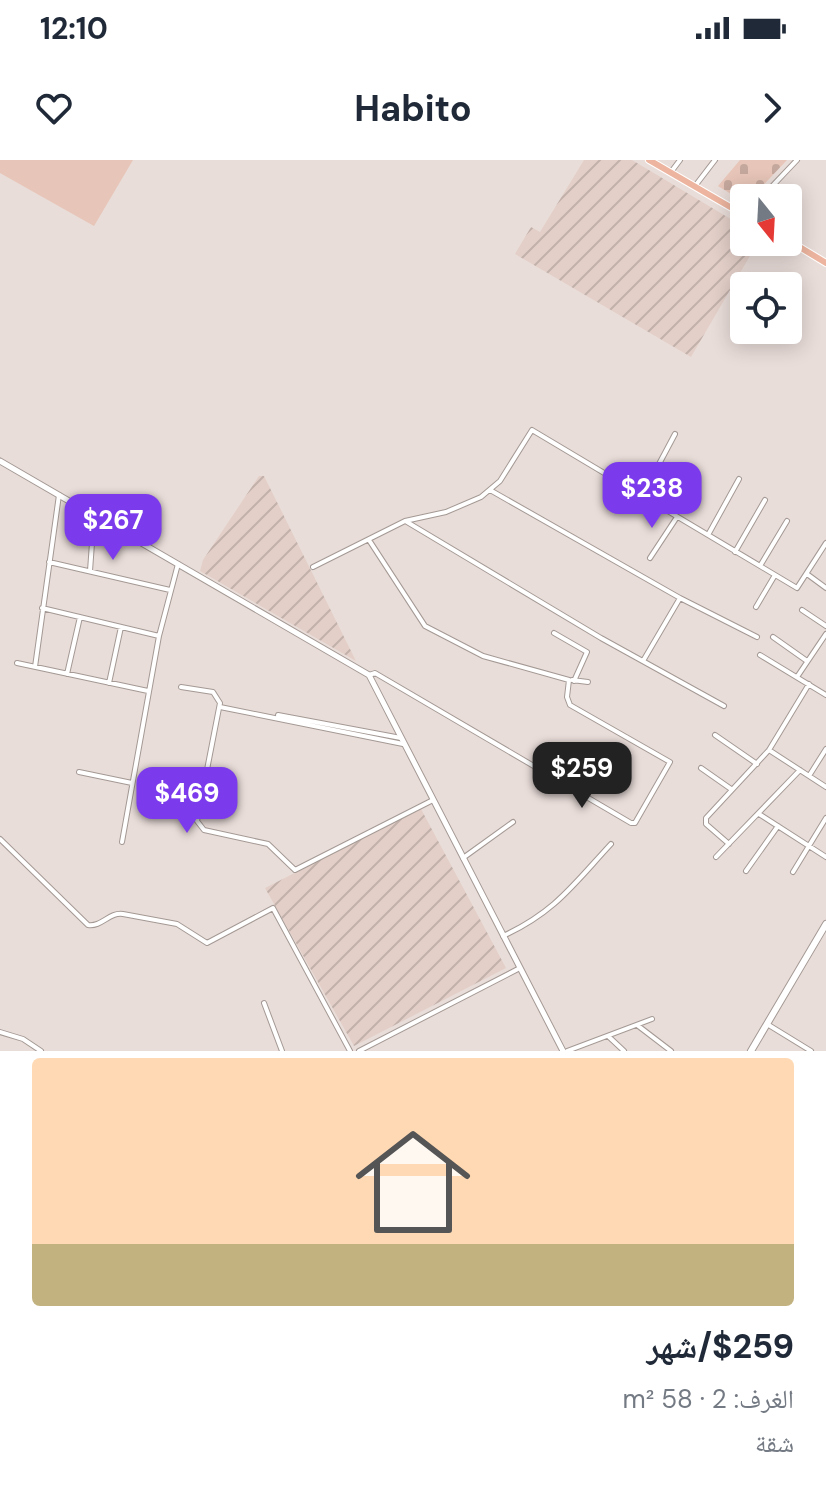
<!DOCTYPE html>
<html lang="ar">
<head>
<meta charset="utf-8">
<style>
  body { margin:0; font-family:"DM Sans","Noto Naskh Arabic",sans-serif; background:#f6f6f7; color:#1f2937; direction:rtl; height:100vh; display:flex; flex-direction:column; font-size:30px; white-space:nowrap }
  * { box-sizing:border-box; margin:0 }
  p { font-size:26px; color:#747a83 }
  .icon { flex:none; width:44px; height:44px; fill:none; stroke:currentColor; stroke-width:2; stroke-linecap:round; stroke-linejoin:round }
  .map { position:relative; height:891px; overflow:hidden; direction:ltr }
  .sheet { display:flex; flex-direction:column; background:#fff; flex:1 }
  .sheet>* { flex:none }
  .needle { width:52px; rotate:162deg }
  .fabs { position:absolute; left:730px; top:24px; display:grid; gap:16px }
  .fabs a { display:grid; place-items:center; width:72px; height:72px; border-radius:8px; background:#fff; box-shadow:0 4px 20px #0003; font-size:40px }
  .price { position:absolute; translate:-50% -68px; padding:0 18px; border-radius:16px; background:#7c3aed; color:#fff; font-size:26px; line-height:52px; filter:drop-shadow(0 2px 4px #0008) }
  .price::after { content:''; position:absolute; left:50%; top:48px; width:24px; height:18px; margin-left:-12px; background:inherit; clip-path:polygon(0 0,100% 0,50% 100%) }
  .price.selected { background:#222; color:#fff }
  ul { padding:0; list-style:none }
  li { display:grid; align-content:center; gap:16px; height:424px; padding:0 32px }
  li+li { border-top:2px solid #e0e1e3 }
  li span { display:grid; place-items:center; height:248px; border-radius:8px; color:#555 }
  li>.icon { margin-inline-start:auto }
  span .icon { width:144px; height:144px; fill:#fffc; stroke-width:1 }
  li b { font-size:34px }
  .status { display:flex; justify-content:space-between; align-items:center; height:56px; padding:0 40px; background:#fff; direction:ltr }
  .status svg { height:22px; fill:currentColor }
  header { display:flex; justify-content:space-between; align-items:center; height:104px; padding:0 32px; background:#fff; font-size:36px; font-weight:700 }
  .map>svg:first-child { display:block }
</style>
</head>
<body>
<div class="status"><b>12:10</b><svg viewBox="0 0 49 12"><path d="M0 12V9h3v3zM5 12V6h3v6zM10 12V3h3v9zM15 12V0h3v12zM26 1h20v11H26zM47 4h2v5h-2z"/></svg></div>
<header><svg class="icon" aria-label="forward" viewBox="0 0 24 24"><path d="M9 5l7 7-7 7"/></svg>Habito<svg class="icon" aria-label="heart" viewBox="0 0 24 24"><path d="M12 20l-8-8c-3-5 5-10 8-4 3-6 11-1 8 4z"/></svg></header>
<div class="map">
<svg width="826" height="891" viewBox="0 0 826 891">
  <defs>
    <pattern id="industrial-furrows" width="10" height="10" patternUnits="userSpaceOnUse" patternTransform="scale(2)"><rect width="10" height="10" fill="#e3cfc8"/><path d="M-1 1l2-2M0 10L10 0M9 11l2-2" fill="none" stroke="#c2b1ab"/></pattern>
    <pattern id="cemetery-stones" width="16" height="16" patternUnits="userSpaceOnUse" patternTransform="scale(2)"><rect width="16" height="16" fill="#e7c5b8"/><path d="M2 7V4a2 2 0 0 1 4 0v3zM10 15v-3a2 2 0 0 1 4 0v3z" fill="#c5a89d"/></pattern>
  </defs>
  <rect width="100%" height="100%" fill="#e9ddd9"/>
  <!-- industrial -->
  <path fill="url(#industrial-furrows)" d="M584 0H632L744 67V82H758L691 197 515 94 531 67 540 72Z
    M259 316H264L356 501 200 411 203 400Z
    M421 649 506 808 354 886 265 728Z"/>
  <!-- cemetery -->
  <path fill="url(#cemetery-stones)" d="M740 0H787L751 38H744V42L718 26Z"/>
  <!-- pitch -->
  <path fill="#e7c5b8" d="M0 0H133L94 66 0 13Z"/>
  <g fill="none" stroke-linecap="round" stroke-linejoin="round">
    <!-- minor casing -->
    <g stroke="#a49994" stroke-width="6">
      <path id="minor" d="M671 12 680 0
        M695 26 715 0
        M761 38 797 0
        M490 330 680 438 757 477
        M642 336 675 274
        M407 362 601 478 724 546
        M708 375 739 319
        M369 380 425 466 483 496 569 520 567 537 570 545 670 602 635 663H631L375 513 369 515
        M735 392 765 340
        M650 398 677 357
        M49 402 170 430
        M760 406 787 361
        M313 407 405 361 446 352 481 337 500 321 532 270 797 428 826 383
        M90 411 94 355
        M807 414 826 428
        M756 447 775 415
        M42 448 159 476
        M802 450 826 466
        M554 473 587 492 574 521
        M773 477 807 501
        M760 495 826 535
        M643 501 680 438
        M17 503 148 531
        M35 507 59 335
        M67 514 80 457
        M797 517 826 474
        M572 520 588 522
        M109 523 121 467
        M181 527 213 532 220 543 197 661 204 670 268 684 295 710 433 640
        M220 547 403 584
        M278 555 401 578
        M715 575 757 604
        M769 590 826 627
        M701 608 731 629
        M79 612 132 623
        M809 616 826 589
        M759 654 826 697
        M0 679 88 765C102 767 109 752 123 754L177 764 207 783 273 748 350 891
        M122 682 159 476 178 404
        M729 684 706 664V658L769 590 809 524
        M716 697 800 610
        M463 698 513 662
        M746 711 778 666
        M793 712 826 658
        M503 776C555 752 573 725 611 684
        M264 843 282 891
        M767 864 811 891
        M637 865 671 891
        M0 872 23 879 41 891
        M608 876 624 891
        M359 891 518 809
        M567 891 652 859"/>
    </g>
    <!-- tertiary casing -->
    <g stroke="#a49994" stroke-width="7">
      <path id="tertiary" d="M0 301 369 515 563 891"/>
    </g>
    <!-- secondary casing -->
    <g stroke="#a49994" stroke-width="8">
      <path id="secondary" d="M751 891 826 764"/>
    </g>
    <!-- primary casing -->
    <g stroke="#fff" stroke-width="8">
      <path id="primary" d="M649 0 744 55
        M788 80 826 103"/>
    </g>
    <!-- minor -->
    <use href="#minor" stroke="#fff" stroke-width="4"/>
    <!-- tertiary -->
    <use href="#tertiary" stroke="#fff" stroke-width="5"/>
    <!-- secondary -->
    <use href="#secondary" stroke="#fff" stroke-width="6"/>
    <!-- primary -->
    <use href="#primary" stroke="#edb59f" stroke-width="6"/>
  </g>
</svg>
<div class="fabs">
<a><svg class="needle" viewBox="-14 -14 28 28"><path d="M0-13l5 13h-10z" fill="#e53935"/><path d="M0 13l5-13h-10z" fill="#747a83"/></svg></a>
<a><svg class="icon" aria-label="locate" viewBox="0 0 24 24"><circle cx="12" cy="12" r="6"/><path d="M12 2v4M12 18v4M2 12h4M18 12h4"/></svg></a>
</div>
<b class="price" style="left:652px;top:370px">$238</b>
<b class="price" style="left:113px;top:402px">$267</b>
<b class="price selected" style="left:582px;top:650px">$259</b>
<b class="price" style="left:187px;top:675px">$469</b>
</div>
<section class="sheet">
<ul>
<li><span style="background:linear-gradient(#ffd9b3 75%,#c2b280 0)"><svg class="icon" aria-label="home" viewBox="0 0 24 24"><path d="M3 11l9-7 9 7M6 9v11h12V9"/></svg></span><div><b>$259/شهر</b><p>الغرف: 2 · 58 m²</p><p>شقة</p></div></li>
</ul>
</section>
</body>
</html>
